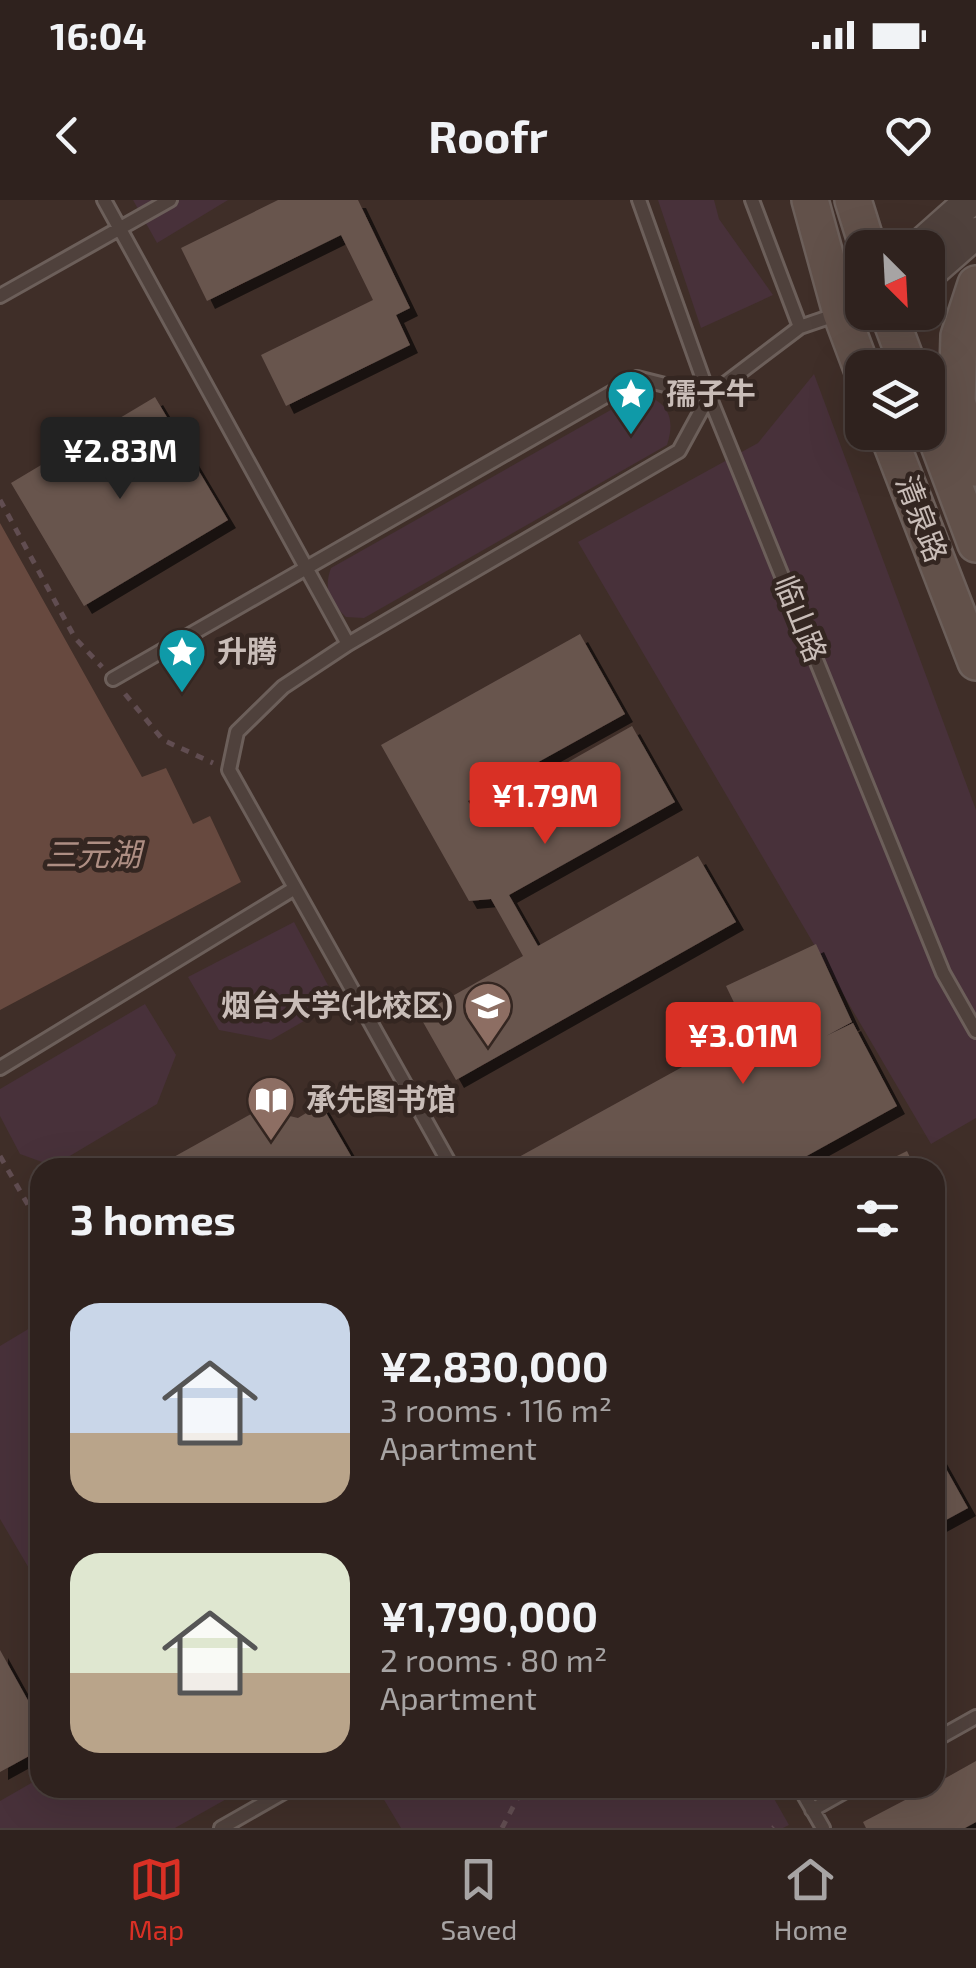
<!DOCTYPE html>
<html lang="en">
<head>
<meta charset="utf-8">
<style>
  body { margin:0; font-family:"Exo 2","Noto Sans SC",sans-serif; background:#3b2f2b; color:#f1f3f6; height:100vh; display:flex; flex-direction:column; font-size:38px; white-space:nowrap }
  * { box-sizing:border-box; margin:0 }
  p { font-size:32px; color:#a7a4a4 }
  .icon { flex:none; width:55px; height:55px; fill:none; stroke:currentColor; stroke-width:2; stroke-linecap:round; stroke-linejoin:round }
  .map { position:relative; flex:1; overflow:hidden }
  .panel { position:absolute; left:30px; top:958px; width:915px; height:640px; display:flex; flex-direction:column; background:#2f221e; border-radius:30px; box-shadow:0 10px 40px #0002,0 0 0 2px #4a3f3c }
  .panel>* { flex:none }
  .needle { width:65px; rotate:156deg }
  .fabs { position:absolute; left:845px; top:30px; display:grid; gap:20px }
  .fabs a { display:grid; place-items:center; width:100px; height:100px; border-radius:20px; background:#2f221e; box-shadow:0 10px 40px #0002,0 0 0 2px #4a3f3c; font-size:50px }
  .price { position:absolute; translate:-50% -85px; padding:0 22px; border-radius:10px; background:#d93025; color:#fff; font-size:32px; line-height:65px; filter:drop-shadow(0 2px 5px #0008) }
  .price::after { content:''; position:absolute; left:50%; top:60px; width:30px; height:22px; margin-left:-15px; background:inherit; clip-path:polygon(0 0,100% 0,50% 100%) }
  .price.selected { background:#222; color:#fff }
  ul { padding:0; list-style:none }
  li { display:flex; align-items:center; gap:30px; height:250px; padding:0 40px }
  li span { display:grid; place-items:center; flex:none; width:280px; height:200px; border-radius:30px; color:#555 }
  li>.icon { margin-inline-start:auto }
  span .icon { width:120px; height:120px; fill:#fffc; stroke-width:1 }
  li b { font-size:42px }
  h2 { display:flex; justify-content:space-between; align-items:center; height:120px; padding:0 40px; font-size:42px }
  .status { display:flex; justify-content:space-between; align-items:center; height:70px; padding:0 50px; background:#2f221e; direction:ltr }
  .status svg { height:28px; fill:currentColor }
  header { display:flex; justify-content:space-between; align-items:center; height:130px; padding:0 40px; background:#2f221e; font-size:45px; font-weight:700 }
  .dock { display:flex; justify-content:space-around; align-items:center; height:140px; border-top:2px solid #4a3f3c; background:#2f221e; font-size:28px; color:#a7a4a4 }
  .dock a { display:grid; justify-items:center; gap:5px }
  .dock .selected { color:#d93025 }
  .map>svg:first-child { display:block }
</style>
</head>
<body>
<div class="status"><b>16:04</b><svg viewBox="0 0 49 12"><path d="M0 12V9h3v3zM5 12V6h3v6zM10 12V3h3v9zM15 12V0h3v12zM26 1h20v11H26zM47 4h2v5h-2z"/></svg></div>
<header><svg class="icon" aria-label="back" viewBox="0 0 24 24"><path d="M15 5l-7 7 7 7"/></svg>Roofr<svg class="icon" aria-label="heart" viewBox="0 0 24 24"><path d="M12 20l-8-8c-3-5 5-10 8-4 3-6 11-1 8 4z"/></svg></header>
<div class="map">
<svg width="976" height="1628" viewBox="0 0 976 1628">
  <defs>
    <filter id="shadow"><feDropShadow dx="8" dy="8" stdDeviation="0" flood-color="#0009"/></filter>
  </defs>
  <rect width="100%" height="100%" fill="#3f2e28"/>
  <!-- green -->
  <path fill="#48313a" d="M133 0H228L157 43Z
    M658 0H714L719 19 773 95 701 128Z
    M814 174 976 610V918L931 944 578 342 758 243Z
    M639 194C668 200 676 218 667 245L364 418 346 417C330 401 323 390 331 368Z
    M294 722 337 802 271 840 219 830 188 777Z
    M145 804 176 855 157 904 53 966 20 954 0 916V889Z
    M40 1122V1387L0 1319V1146Z
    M40 1578V1588H246L175 1628H0V1601Z
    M377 1588H768L789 1625 783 1628H401Z"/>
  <!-- water -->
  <path fill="#67493f" d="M0 323 142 577 166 568 193 624 210 616 241 682 0 810Z"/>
  <!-- building -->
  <path fill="#68554e" filter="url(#shadow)" d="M278 0H358L410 108 396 115 410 145 286 206 261 155 373 100 341 35 207 101 181 48Z
    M155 197 228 320 84 406 11 283Z
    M580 434 625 514 468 601 476 614 632 526 675 602 509 695 538 746 698 656 736 722 456 880 419 815 523 756 491 699 469 701 381 545Z
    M816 744 852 822 826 836 853 823 897 906 785 968H510L508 963 704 855V831L740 815 726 786Z
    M321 904 358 968H154L260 909 298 918Z
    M907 951 915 968H873Z
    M935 1249 968 1308 935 1326Z
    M0 1450 40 1522V1550L0 1572Z
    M976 1561V1622L965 1628H866L863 1622 928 1588H935V1584Z"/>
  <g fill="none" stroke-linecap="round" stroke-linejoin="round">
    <!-- service casing -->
    <g stroke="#6c5f5a" stroke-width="18">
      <path id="service" d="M104 0 348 444
        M639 0 709 196 943 773 976 831
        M752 0 800 127
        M0 96 170 0
        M113 479 637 178 709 196
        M0 868 295 688
        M452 968 229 570 237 532 283 487 348 444 679 251 709 196 800 127 838 114
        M935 1540 976 1517
        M800 1588 823 1628
        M812 1610 851 1588
        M221 1628 291 1588"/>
    </g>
    <!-- tertiary casing -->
    <g stroke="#6c5f5a" stroke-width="35">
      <path id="tertiary" d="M917 48 971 0
        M928 75 976 33"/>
    </g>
    <!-- secondary casing -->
    <g stroke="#6c5f5a" stroke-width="40">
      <path id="secondary" d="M810 0 841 113 862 169
        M853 0 868 48
        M976 84 959 136 957 201 976 268
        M888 112 909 168
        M928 216 976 344
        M887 232 976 462"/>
    </g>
    <!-- path -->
    <path stroke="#614d51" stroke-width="5" stroke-dasharray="8 8" stroke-linecap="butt" d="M0 300 75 438 102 467
      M125 494 163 540 213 563
      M0 956 40 1026
      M502 1628 523 1588
      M773 1628 774 1627"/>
    <!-- service -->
    <use href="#service" stroke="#4f413c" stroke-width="12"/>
    <!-- tertiary -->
    <use href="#tertiary" stroke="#4f413c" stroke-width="30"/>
    <!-- secondary -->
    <use href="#secondary" stroke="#62514a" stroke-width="35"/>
  </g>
  <!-- icons -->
  <defs>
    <g id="sight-pin" transform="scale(2.5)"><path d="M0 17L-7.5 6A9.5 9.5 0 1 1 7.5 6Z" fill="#0f9aa8" stroke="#342621"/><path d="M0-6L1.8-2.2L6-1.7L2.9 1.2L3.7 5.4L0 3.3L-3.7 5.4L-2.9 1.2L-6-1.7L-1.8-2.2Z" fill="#fff"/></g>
    <g id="university-pin" transform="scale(2.5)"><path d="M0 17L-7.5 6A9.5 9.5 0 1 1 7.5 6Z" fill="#8d6e63" stroke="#342621"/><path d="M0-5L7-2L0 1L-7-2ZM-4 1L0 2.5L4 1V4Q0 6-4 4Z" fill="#fff"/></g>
    <g id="library-pin" transform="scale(2.5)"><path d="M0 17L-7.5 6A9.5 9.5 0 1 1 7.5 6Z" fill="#8d6e63" stroke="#342621"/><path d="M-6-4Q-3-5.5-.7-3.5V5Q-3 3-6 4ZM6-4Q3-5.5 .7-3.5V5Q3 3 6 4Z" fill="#fff"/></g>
  </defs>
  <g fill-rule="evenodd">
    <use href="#sight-pin" x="631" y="194"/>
    <use href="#sight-pin" x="182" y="452"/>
    <use href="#university-pin" x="488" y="806"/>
    <use href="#library-pin" x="271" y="900"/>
  </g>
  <g text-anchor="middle" stroke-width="9" stroke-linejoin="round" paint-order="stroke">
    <!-- poi labels -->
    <g font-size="30" font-weight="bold" fill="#c9bdb8" stroke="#342621" text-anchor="start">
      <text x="666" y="204">孺子牛</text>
      <text x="217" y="462">升腾</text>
      <text x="453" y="816" text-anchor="end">烟台大学(北校区)</text>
      <text x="306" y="910">承先图书馆</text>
    </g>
    <!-- street labels -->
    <g font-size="30" fill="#c9bdb8" stroke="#342621">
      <text transform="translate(921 319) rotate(69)" y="10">清泉路</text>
      <text transform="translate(800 419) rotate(68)" y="10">临山路</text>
    </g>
    <!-- water labels -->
    <g font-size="32" font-style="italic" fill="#ae8e83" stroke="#342621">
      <text x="93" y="666">三元湖</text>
    </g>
  </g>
</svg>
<div class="fabs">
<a><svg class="needle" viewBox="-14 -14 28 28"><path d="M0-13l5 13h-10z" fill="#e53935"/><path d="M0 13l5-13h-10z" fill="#a7a4a4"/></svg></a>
<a><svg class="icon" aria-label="layers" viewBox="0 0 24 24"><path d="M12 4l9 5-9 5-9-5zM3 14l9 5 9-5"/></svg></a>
</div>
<b class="price selected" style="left:120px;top:302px">¥2.83M</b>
<b class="price" style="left:545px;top:647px">¥1.79M</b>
<b class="price" style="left:743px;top:887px">¥3.01M</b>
<section class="panel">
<h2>3 homes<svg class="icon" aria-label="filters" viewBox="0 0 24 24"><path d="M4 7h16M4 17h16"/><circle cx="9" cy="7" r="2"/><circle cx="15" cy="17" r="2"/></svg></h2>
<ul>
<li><span style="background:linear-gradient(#c9d6e8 65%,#b9a48a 0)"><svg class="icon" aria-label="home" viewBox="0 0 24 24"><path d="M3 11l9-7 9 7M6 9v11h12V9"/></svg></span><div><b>¥2,830,000</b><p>3 rooms · 116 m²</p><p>Apartment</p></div></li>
<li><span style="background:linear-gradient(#dfe7d0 60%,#b9a48a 0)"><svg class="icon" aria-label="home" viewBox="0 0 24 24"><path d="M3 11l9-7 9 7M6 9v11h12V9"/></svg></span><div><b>¥1,790,000</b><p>2 rooms · 80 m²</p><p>Apartment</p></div></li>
</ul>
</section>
</div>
<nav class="dock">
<a class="selected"><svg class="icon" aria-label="map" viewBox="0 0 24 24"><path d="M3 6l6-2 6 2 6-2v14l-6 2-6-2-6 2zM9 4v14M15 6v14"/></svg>Map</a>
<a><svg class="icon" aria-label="saved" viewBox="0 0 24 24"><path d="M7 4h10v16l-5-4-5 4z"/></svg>Saved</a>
<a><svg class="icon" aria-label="home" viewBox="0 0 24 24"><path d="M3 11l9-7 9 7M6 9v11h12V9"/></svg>Home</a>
</nav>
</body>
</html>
